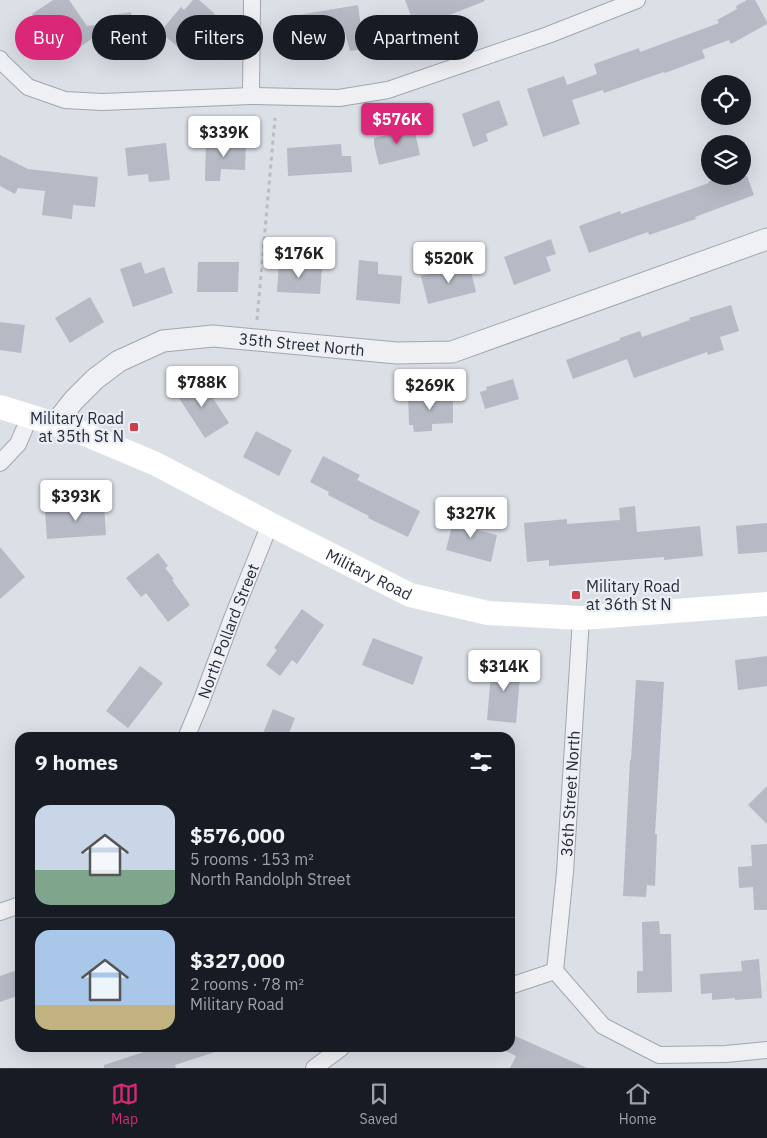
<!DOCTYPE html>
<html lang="en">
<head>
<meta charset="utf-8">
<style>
  body { margin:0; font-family:"IBM Plex Sans",sans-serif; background:#20242c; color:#f1f3f6; height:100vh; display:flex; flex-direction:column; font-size:19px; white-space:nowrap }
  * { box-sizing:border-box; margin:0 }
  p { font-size:16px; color:#9ea1a6 }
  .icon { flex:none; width:28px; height:28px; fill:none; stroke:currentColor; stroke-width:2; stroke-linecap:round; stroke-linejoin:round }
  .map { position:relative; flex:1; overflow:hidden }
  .drawer { position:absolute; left:15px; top:732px; width:500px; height:320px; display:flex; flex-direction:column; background:#171b24; border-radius:15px; box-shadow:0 5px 20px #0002 }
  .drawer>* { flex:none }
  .hud { position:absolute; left:15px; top:15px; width:500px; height:45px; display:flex; gap:10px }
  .buttons { position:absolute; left:701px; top:75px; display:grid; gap:10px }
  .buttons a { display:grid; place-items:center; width:50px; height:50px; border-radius:50%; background:#171b24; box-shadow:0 5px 20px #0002; font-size:25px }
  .price { position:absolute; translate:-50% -42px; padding:0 11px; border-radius:5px; background:#fff; color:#222; font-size:16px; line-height:32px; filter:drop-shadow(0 1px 2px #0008) }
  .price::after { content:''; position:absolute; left:50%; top:30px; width:15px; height:11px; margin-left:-8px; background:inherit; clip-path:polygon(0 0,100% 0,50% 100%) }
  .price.selected { background:#db2777; color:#fff }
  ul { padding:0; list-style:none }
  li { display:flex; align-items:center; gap:15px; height:125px; padding:0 20px }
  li+li { border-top:1px solid #363941 }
  li span { display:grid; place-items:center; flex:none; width:140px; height:100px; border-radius:15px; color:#555 }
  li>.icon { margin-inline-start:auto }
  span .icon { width:60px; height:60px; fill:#fffc; stroke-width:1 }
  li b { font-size:21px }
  h2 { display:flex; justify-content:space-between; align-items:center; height:60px; padding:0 20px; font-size:21px }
  .tag { padding:0 18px; border-radius:22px; background:#171b24; box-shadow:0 5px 20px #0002; font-size:18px; line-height:45px }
  .tag.selected { background:#db2777; color:#fff }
  .dock { display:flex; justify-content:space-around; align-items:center; height:70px; border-top:1px solid #363941; background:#171b24; font-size:14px; color:#9ea1a6 }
  .dock a { display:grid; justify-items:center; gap:2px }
  .dock .selected { color:#db2777 }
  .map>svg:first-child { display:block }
</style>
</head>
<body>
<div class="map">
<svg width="767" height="1068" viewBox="0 0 767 1068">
  <rect width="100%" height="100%" fill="#dbdfe6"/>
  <!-- building -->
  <path fill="#b5bac5" d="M53 0H69L87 26 115 23 113 15 131 12 132 21 149 19 153 48 109 54 106 29 68 55 55 35 49 39 32 14Z
    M193 0H199L215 14 184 52 160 32 181 7 184 10Z
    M405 0H484L485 1 447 16 449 20 417 32Z
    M747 0H755L767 22V24L731 44 729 40 702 50 705 58 665 73 664 72 604 93 603 90 572 100 580 124 543 137 527 89 564 76 567 85 597 74 594 64 639 48 640 52 719 23 717 20 737 9 736 6Z
    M358 5 364 49 350 51 344 29 335 30 336 53 304 58 298 15Z
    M499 100 508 125 486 134 488 141 473 147 462 114Z
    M413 123 420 155 379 165 374 144V138L395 133 393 127Z
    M206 141 246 142 245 170 221 169 220 181H205Z
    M166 143 170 180 149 182 148 174 128 176 125 148Z
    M341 144 342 156H351L352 172 288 176 287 148Z
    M0 155 28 169 98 177 95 207 73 205 72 219 42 215 45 191 18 188 15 194 0 186Z
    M724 176H747L754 195 695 217 696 219 649 235 648 232 589 253 579 226 620 211 621 214 709 183 708 182Z
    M551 239 556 254 546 257 551 271 514 285 504 257Z
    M359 260 378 262V274L402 276 400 304 356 300Z
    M141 262 145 274 164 267 173 293 133 307 120 269Z
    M198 262H239L238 292H197Z
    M279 264 322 268 320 294 277 292Z
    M469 264 476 292 428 304 421 276Z
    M90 297 104 322 70 343 55 318Z
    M731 305 739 331 720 337 724 350 708 355 707 352 634 378 627 359 573 379 566 360 620 340V338L640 331 642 337 690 320 689 318Z
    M0 322 25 325 21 353 0 350Z
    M196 378 202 388 205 386 229 423 205 438 175 392Z
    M513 379 519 399 485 409 480 392 487 390 486 387Z
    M453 394V423L432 424V431L414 432 413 425H409L408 395Z
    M256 431 292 450 279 476 243 457Z
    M323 456 360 475 357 480 420 511 408 537 368 518 369 516 328 495 329 492 310 482Z
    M104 505 106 535 47 539 45 510Z
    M635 506 637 532 700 526 703 556 664 560V557L549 566V560L527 562 524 523 567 519V524L620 520 619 508Z
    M455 514 479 521 477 530 497 535 491 562 446 550Z
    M767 523V552L738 554 736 526Z
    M0 547 25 577 0 599Z
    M158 553 168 566 165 568 174 579 172 580 190 605 168 622 146 593 141 597 126 578Z
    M302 609 324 625 297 664 292 660 280 676 266 665 277 650 274 648Z
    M373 638 423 657 413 685 362 665Z
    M767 656V686L738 690 735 660Z
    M492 662 521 664 516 723 487 720Z
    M140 666 163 683 128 728 106 711Z
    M636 680 664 682 655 834H657L655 886 647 885 646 897 623 896 630 760H631Z
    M273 709 295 718 287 738H261Z
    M767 786V824L748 805Z
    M767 844V910H754L753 887 739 888 738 867 752 866 751 845Z
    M659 921 660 934H671L672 992 637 993V971H643L642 922Z
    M759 959 762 998 735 1000V998L712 1000V993L701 994 700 974 742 971 741 961Z
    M20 969V995L0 1002V976Z
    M513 1035 587 1068H510L516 1056 506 1051 508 1048H510V1043Z
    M156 1048H218V1051L175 1065 176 1068H104V1065Z"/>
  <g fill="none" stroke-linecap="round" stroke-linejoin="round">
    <!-- minor casing -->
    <g stroke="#a1a6b0" stroke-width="18">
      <g id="minor">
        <path d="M0 59 1 61 28 87 65 100 102 102 251 96 339 98 388 90 548 35 637 0"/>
        <path d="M251 96 252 0"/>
        <path d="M0 463 18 444 30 416"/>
        <path id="s1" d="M186 738 201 702 233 616 270 524"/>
        <path d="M0 912 20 905"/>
        <path id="s2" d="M555 971 565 872 581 618"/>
        <path d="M555 971 603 1026 659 1055 726 1054 767 1050"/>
        <path d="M510 986 555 971"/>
        <path d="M314 1068 341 1048"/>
      </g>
    </g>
    <!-- tertiary casing -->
    <g stroke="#a1a6b0" stroke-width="23">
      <g id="tertiary">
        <path id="s3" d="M55 424 74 400 95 379 119 361 163 341 213 336 397 353 452 352 767 239"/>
      </g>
    </g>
    <!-- path -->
    <path stroke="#babdc4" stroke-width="3" stroke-dasharray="4 4" stroke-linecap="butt" d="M257 320 275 118"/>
    <!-- minor -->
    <use href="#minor" stroke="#eef0f4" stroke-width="16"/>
    <!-- tertiary -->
    <use href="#tertiary" stroke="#eef0f4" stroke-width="21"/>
    <!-- secondary -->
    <path stroke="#fff" stroke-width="24" id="s4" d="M0 407 80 432 156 464 270 524 410 595 488 613 581 618 767 604"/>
  </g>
  <!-- markers -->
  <g fill="#ce3d4a" stroke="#eaeef4" stroke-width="2">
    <rect x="129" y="422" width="10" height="10" rx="2.5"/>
    <rect x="571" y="590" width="10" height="10" rx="2.5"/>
  </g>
  <g text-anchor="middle" stroke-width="4.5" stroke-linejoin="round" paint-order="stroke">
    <!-- street labels -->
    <g font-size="16" fill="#252c3c" stroke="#eaeef4">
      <text dy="6" stroke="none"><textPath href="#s3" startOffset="278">35th Street North</textPath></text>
      <text dy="6" stroke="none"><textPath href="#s4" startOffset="406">Military Road</textPath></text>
      <text dy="6" stroke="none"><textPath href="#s1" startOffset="115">North Pollard Street</textPath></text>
      <text dy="6" stroke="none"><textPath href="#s2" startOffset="178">36th Street North</textPath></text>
    </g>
    <!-- poi labels -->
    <g font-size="16" fill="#252c3c" stroke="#eaeef4" text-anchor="end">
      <text x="124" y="424">Military Road<tspan x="124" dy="18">at 35th St N</tspan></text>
      <text x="586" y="592" text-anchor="start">Military Road<tspan x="586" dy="18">at 36th St N</tspan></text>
    </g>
  </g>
</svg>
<div class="buttons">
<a><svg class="icon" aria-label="locate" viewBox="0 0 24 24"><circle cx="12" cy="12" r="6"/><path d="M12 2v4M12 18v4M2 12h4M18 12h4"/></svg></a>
<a><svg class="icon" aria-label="layers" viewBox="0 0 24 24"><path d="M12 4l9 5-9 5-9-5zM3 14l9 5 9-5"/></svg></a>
</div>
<b class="price selected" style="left:397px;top:145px">$576K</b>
<b class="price" style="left:224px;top:158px">$339K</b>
<b class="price" style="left:299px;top:279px">$176K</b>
<b class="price" style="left:449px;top:284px">$520K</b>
<b class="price" style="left:202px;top:408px">$788K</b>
<b class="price" style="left:430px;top:411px">$269K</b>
<b class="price" style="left:76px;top:522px">$393K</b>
<b class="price" style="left:471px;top:539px">$327K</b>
<b class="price" style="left:504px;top:692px">$314K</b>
<div class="hud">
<a class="tag selected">Buy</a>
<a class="tag">Rent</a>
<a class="tag">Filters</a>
<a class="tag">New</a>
<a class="tag">Apartment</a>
</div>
<section class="drawer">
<h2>9 homes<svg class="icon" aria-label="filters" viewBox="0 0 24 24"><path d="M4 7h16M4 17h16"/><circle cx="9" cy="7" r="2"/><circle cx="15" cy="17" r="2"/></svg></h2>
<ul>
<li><span style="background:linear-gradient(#c9d6e8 65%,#7fa58c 0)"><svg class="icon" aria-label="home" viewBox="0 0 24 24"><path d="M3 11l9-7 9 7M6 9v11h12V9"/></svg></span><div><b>$576,000</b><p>5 rooms · 153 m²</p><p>North Randolph Street</p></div></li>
<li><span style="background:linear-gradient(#a9c7e8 75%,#c2b280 0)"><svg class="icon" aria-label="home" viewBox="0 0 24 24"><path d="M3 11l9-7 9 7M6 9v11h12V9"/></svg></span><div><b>$327,000</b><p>2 rooms · 78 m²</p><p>Military Road</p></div></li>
</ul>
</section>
</div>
<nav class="dock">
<a class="selected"><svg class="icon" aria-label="map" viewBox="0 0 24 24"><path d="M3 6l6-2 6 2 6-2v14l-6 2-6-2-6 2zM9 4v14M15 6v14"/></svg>Map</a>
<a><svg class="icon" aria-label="saved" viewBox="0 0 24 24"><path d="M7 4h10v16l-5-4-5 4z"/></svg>Saved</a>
<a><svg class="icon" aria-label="home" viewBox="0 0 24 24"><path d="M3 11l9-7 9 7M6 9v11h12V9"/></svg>Home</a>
</nav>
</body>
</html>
